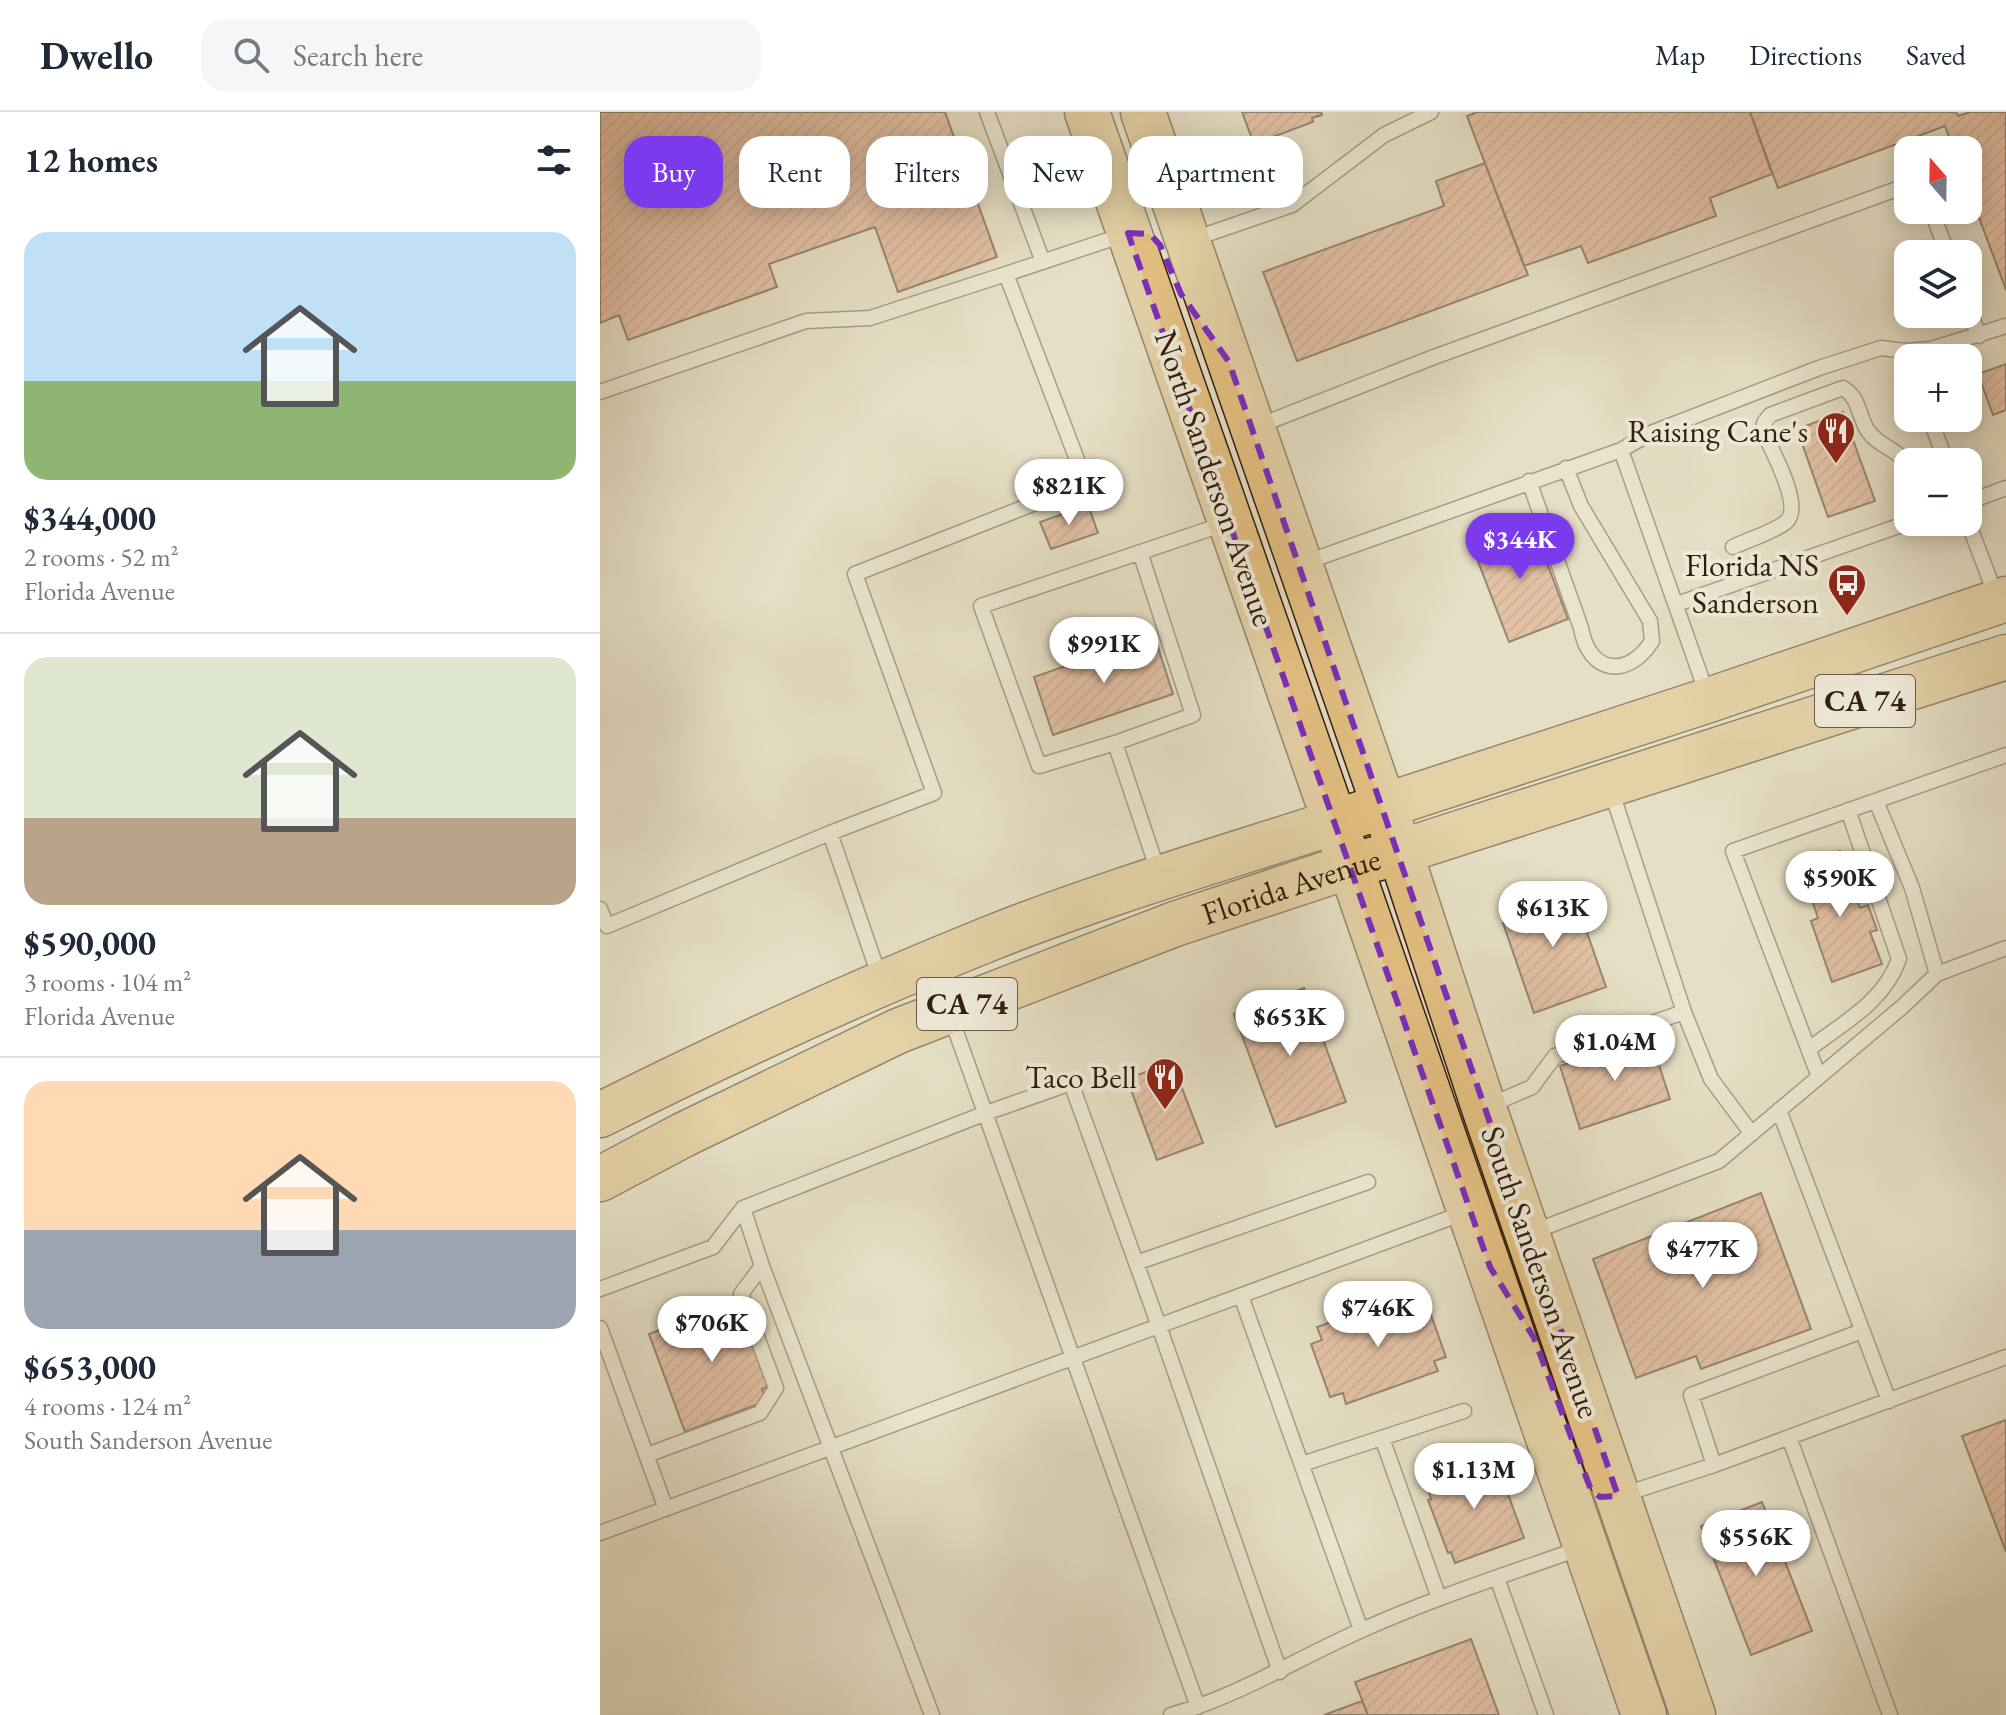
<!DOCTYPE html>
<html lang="en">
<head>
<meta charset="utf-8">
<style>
  body { margin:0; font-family:"EB Garamond",serif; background:#f6f6f7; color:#1f2937; height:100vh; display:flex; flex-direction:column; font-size:30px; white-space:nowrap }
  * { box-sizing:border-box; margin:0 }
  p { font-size:26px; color:#747a83 }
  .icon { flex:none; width:44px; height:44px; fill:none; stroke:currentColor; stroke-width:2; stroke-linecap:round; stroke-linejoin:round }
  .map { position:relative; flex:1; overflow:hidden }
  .side { display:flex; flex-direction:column; background:#fff; width:600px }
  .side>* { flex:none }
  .top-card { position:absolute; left:24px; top:24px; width:760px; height:72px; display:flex; gap:16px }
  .needle { width:52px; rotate:340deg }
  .buttons { position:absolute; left:1294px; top:24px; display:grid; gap:16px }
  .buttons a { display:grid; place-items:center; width:88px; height:88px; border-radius:16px; background:#fff; box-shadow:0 4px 20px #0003; font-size:40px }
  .price { position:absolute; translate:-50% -68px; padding:0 18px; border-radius:28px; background:#fff; color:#222; font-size:26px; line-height:52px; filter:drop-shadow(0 2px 4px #0008) }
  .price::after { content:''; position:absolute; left:50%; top:48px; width:24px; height:18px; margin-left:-12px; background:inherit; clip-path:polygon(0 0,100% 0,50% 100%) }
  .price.active { background:#7c3aed; color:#fff }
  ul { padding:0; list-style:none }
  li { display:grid; align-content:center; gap:16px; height:424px; padding:0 24px }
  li+li { border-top:2px solid #e0e1e3 }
  li span { display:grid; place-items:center; height:248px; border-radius:24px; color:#555 }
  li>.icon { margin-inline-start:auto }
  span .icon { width:144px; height:144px; fill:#fffc; stroke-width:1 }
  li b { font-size:34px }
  h2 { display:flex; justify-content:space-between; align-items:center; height:96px; padding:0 24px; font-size:34px }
  .pill { padding:0 28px; border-radius:24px; background:#fff; box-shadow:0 4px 20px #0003; font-size:28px; line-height:72px }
  .pill.active { background:#7c3aed; color:#fff }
  header { display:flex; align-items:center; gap:48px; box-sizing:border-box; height:112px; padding:0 40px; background:#fff; border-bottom:2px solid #e0e1e3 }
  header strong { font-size:38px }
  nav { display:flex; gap:44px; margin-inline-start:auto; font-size:28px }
  .search { width:560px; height:72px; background:#f6f6f7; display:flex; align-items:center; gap:20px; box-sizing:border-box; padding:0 28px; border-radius:24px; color:#747a83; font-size:30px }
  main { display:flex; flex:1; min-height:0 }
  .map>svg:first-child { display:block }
</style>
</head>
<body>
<header>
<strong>Dwello</strong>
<div class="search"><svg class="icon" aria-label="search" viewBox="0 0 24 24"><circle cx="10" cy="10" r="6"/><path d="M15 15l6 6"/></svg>Search here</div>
<nav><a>Map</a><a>Directions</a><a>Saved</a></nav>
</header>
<main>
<section class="side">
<h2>12 homes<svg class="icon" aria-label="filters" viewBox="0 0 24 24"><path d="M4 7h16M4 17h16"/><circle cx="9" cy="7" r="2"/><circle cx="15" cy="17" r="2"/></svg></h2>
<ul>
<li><span style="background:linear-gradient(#bfe0f5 60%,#8fb573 0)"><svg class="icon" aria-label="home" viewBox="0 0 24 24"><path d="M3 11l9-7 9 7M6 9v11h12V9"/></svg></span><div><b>$344,000</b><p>2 rooms · 52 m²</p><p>Florida Avenue</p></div></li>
<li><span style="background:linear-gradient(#dfe7d0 65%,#b9a48a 0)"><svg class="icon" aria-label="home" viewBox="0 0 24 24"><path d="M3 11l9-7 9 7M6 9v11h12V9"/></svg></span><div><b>$590,000</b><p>3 rooms · 104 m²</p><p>Florida Avenue</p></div></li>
<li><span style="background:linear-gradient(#ffd9b3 60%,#9aa5b1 0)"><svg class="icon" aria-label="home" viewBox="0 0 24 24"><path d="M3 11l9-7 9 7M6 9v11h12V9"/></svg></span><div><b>$653,000</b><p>4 rooms · 124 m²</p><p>South Sanderson Avenue</p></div></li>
</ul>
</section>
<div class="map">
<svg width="1406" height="1603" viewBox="0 0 1406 1603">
  <defs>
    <pattern id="building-hatch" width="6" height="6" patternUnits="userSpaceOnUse" patternTransform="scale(2)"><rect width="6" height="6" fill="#e29d7e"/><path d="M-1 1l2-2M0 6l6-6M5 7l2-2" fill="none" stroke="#b87f66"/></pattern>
  </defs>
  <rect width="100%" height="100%" fill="#e6dfc5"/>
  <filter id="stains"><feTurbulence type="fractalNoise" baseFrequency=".0025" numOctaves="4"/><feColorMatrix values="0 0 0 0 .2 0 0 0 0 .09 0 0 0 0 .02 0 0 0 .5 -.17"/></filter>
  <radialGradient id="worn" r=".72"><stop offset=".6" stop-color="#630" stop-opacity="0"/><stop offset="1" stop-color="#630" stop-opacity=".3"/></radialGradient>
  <!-- building -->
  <path fill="url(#building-hatch)" stroke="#321d0c" stroke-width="2" d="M0 0H345L397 145 298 180 275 115 169 152 177 175 28 228 19 203 0 211Z
    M642 0H721L722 3 712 6 713 10 654 32Z
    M877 0H1150L1172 62 1110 86 1116 104 988 151 981 134 924 154 867 4Z
    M1150 0H1356L1358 4 1370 0H1406V178L1368 76V38H1354L1345 14 1178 76Z
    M885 51 928 163 697 249 663 160 844 94 836 69Z
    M1406 252V298L1393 303 1378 262Z
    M1243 300 1275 389 1228 405 1197 317Z
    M488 393 498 421 451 437 440 410Z
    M931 408 968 507 909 530 871 431Z
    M554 523 573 582 453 623 434 565Z
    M1240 739 1260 796 1268 793 1277 818 1270 820 1282 852 1232 870 1211 809 1218 806 1200 753Z
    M970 772 1006 875 934 901 903 811 911 793Z
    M704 876 746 990 676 1015 634 902Z
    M1050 925 1070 987 980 1017 960 954Z
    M572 950 603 1031 557 1048 527 967Z
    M1161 1081 1211 1217 1101 1257 1096 1244 1036 1266 993 1147Z
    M810 1182 814 1194 826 1189 846 1245 834 1249 838 1259 746 1292 743 1281 730 1285 711 1232 722 1228 717 1215Z
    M139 1184 172 1274 162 1277 166 1289 85 1320 49 1222 84 1209 82 1205Z
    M1406 1308V1440L1362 1324Z
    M895 1346 924 1426 855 1451 851 1440 848 1441 828 1388 831 1387 826 1371Z
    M1162 1390 1212 1519 1151 1543 1101 1414Z
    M871 1527 899 1603H768L755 1570Z
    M762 1589 768 1603H724Z"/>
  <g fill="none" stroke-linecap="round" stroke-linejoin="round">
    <!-- lane casing -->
    <g stroke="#5f4e3a" stroke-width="17">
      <path id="lane" d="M387 0 443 150
        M1331 98 1348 142
        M592 121 605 123 692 93 784 23 831 0
        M406 162 523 123
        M1368 194 1379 224
        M1305 239 1331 237 1406 214
        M0 280 206 209 270 206 406 162 486 371 255 462 334 681 230 721 7 814 0 797
        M1330 306 1346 350
        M658 314 834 245 1308 73
        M1021 338 1107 582
        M929 369 981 516C989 562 1028 567 1052 529L1050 509 981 394 966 356
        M1368 390 1406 376
        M1368 410 1396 484
        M1133 435C1149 427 1172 421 1186 410 1204 395 1172 339 1164 321V311L1170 303 1243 276C1260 286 1258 304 1268 319 1278 334 1296 336 1308 352
        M704 451 1021 338 1051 321 1219 256 1281 236 1305 239 1308 247
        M1077 492 1310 410
        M515 631 593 603 540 440
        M1276 689 1312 776 1337 862
        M230 721 281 869
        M559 762 515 631 439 654 381 494 627 411
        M1084 900 1111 967 1152 1022
        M350 903 598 1595
        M1209 937C1243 911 1284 890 1299 847L1248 698
        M1219 965 1133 739 1406 643
        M888 994 932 975 955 944 1084 900 1010 675
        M1179 998 1289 1289
        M143 1096 162 1154 332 1603
        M930 1121 1119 1049 1302 895 1337 862 1406 836
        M536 1151 768 1070
        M0 1177 113 1135 143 1096 386 1001 471 971 559 1214 680 1560
        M641 1184 761 1518
        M0 1216 66 1397
        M1189 1325 1290 1603
        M782 1326 839 1486
        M47 1343 160 1301 176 1276 141 1182 162 1154
        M702 1352 864 1299
        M1114 1353 1091 1283 1262 1219
        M1022 1383 1114 1353 1406 1245
        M0 1421 866 1100
        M897 1466 946 1603
        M571 1603C639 1584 698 1546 762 1518 833 1486 908 1462 981 1436"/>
    </g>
    <!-- primary casing -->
    <g stroke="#321d0c" stroke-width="47">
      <path id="primary" d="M1044 1603 735 710 1109 588 1406 487
        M1093 1603 884 996 800 740 1406 545"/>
    </g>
    <!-- highway casing -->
    <g stroke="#321d0c" stroke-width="47">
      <g id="highway">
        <path d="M0 1003C128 939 259 879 391 826 504 781 621 747 735 710L487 0"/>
        <path id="s1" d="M0 1067 83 1023 298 919 575 812 750 754 800 740 543 0"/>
      </g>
    </g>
    <!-- lane -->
    <use href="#lane" stroke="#efead9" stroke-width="14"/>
    <!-- primary -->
    <use href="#primary" stroke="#e3c082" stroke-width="44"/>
    <!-- highway -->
    <use href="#highway" stroke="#e3c082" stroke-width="44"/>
  </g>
  <!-- marked area -->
  <path d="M0 0H1406V1603H0ZM528 121 550 122 560 133 581 182 629 250 1018 1384 1000 1385 991 1378 934 1226 890 1155Z" fill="#e6dfc5" fill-opacity=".55" fill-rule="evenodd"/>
  <path fill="none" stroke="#7b2cbf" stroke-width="6" stroke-dasharray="16 10" stroke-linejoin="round" d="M528 121 550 122 560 133 581 182 629 250 1018 1384 1000 1385 991 1378 934 1226 890 1155Z"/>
  <!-- icons -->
  <defs>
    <g id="restaurant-pin" transform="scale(2)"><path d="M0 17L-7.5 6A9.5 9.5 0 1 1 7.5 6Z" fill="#8f2418" stroke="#efead9"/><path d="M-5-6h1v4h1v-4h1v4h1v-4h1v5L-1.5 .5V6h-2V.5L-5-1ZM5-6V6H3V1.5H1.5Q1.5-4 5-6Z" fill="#fff"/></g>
    <g id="bus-pin" transform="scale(2)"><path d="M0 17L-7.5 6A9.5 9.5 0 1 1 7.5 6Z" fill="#8f2418" stroke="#efead9"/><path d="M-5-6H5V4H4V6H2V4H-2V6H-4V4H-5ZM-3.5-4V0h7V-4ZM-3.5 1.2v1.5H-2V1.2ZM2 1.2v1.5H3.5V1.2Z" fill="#fff"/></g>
  </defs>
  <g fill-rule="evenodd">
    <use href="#restaurant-pin" x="1236" y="319"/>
    <use href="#bus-pin" x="1247" y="471"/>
    <use href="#restaurant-pin" x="565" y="965"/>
  </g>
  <g text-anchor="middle" stroke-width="8" stroke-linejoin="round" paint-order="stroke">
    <!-- shield labels -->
    <g fill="#efead9" stroke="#6b5a4a" stroke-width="2">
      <rect x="1215" y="563" width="100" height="52" rx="6"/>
      <rect x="317" y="866" width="100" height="52" rx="6"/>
    </g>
    <g font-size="30" font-weight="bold" fill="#321d0c">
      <text x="1265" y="599">CA 74</text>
      <text x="367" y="902">CA 74</text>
    </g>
    <!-- poi labels -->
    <g font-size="32" fill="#321d0c" stroke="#efead9" text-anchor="end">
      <text x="1208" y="330">Raising Cane's</text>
      <text x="1219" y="464">Florida NS<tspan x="1219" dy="37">Sanderson</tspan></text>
      <text x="537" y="976">Taco Bell</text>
    </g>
    <!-- street labels -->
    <g font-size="32" fill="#321d0c" stroke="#efead9">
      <text transform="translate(615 366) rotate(71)" y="11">North Sanderson Avenue</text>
      <text dy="11" stroke="none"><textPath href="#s1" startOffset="752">Florida Avenue</textPath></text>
      <text transform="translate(941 1160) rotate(71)" y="11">South Sanderson Avenue</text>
    </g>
  </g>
  <rect width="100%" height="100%" filter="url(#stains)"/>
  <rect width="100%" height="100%" fill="url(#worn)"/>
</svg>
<div class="buttons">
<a><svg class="needle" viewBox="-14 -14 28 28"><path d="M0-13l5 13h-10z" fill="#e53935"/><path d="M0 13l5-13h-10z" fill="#747a83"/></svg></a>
<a><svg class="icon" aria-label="layers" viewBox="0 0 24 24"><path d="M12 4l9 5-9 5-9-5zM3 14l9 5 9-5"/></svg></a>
<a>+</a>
<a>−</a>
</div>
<b class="price" style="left:469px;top:415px">$821K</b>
<b class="price active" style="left:920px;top:469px">$344K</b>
<b class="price" style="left:504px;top:573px">$991K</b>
<b class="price" style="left:1240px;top:807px">$590K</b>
<b class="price" style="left:953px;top:837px">$613K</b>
<b class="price" style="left:690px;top:946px">$653K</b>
<b class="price" style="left:1015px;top:971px">$1.04M</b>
<b class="price" style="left:1103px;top:1178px">$477K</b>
<b class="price" style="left:778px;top:1237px">$746K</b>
<b class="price" style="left:112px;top:1252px">$706K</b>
<b class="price" style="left:874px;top:1399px">$1.13M</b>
<b class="price" style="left:1156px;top:1466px">$556K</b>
<div class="top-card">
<a class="pill active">Buy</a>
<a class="pill">Rent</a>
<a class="pill">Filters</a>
<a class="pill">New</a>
<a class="pill">Apartment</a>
</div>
</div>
</main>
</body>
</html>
